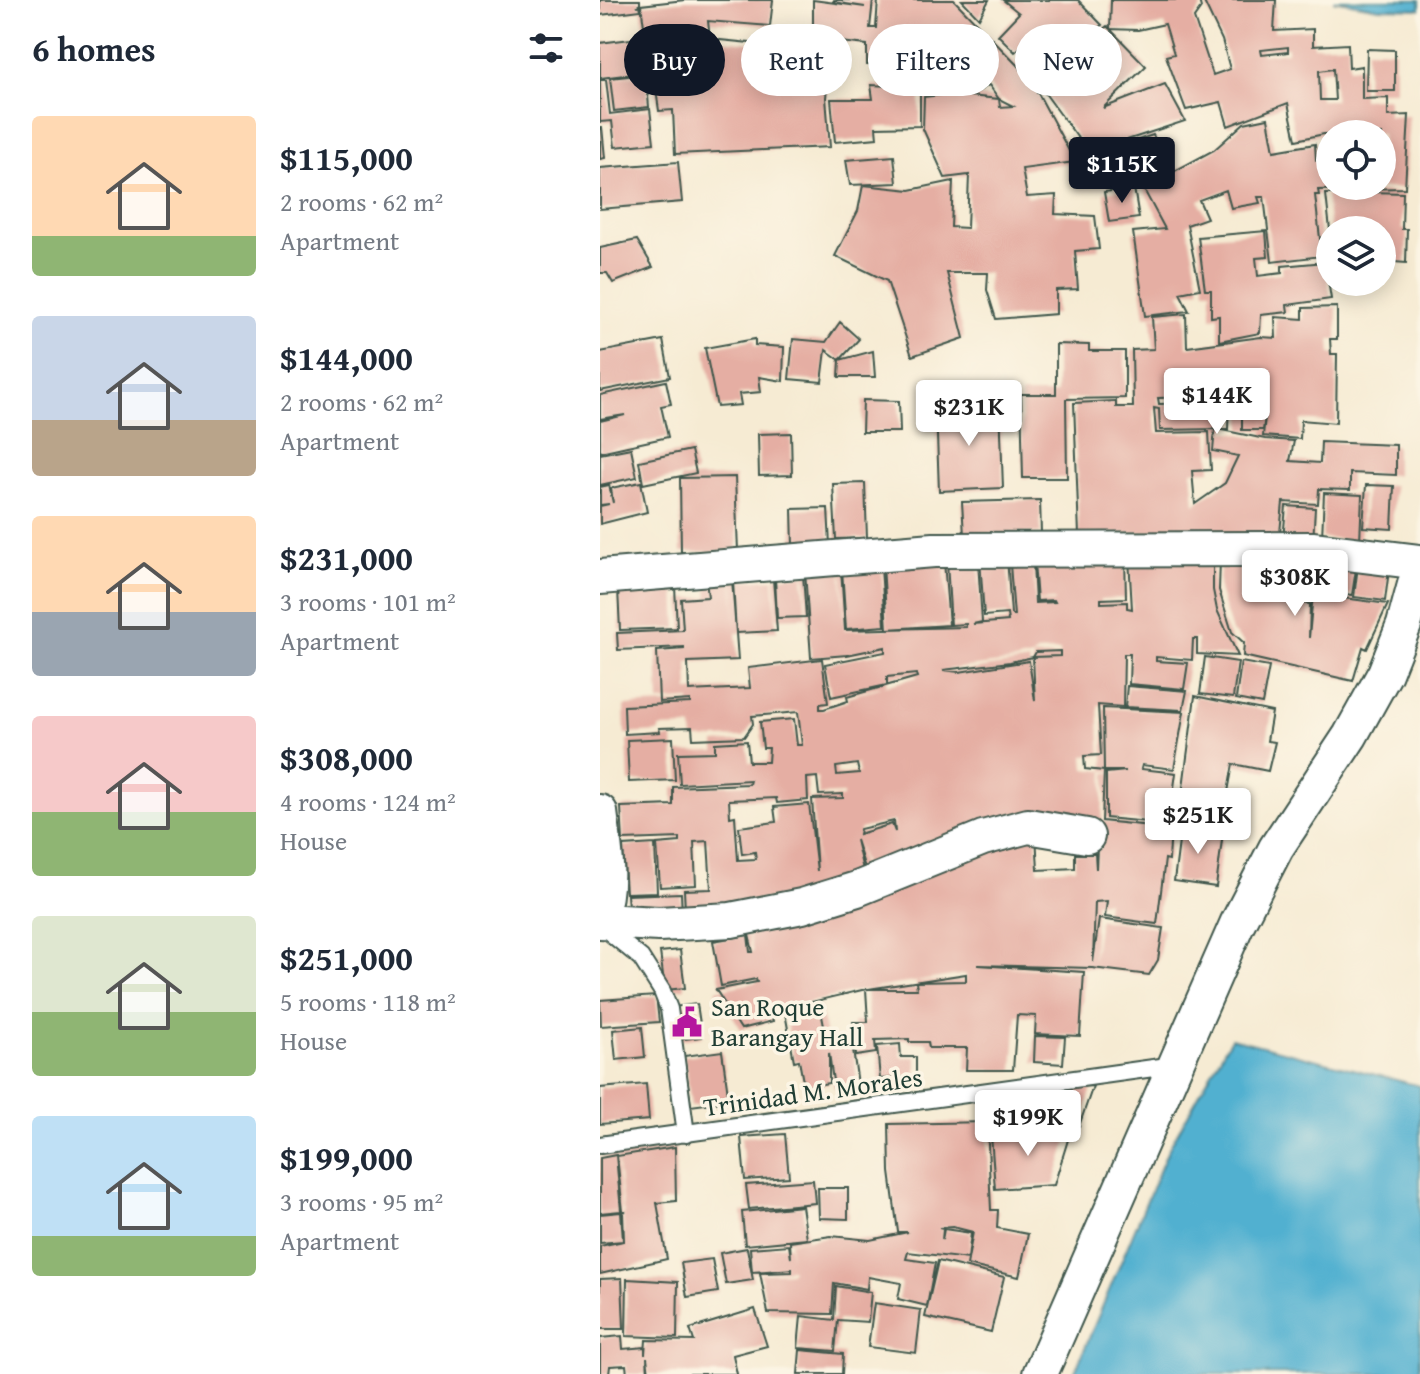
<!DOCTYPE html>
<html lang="en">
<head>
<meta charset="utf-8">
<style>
  body { margin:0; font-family:"Gentium Book Plus",serif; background:#f6f6f7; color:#1f2937; height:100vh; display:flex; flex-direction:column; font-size:30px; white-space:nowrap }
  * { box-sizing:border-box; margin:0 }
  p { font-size:26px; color:#747a83 }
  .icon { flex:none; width:44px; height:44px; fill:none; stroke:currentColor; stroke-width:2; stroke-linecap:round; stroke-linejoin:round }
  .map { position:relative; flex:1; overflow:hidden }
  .side { display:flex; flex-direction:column; background:#fff; width:600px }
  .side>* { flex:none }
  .top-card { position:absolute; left:24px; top:24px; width:676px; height:72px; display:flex; gap:16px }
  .tools { position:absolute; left:716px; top:120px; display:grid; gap:16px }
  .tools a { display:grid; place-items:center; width:80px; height:80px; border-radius:50%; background:#fff; box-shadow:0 4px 20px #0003; font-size:40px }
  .price { position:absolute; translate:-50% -68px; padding:0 18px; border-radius:8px; background:#fff; color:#222; font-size:26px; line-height:52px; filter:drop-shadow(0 2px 4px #0008) }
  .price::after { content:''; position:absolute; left:50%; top:48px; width:24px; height:18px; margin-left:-12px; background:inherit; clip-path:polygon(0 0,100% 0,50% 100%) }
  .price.current { background:#111827; color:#fff }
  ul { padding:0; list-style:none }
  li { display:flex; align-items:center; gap:24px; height:200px; padding:0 32px }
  li span { display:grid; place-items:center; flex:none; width:224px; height:160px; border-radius:8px; color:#555 }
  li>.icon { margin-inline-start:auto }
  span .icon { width:96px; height:96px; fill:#fffc; stroke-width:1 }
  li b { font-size:34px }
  h2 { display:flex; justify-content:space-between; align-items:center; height:96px; padding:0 32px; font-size:34px }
  .chip { padding:0 28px; border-radius:36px; background:#fff; box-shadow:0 4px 20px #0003; font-size:28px; line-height:72px }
  .chip.current { background:#111827; color:#fff }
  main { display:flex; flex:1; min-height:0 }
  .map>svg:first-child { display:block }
</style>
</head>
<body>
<main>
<section class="side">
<h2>6 homes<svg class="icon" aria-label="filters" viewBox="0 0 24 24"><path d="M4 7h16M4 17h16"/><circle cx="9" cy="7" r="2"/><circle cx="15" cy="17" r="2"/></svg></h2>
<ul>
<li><span style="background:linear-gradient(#ffd9b3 75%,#8fb573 0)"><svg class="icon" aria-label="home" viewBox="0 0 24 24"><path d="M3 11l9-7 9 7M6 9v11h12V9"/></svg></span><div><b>$115,000</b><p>2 rooms · 62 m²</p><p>Apartment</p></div></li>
<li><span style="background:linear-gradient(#c9d6e8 65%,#b9a48a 0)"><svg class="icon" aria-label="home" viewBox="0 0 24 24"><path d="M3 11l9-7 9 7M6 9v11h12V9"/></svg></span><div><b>$144,000</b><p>2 rooms · 62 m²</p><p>Apartment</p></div></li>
<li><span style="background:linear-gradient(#ffd9b3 60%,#9aa5b1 0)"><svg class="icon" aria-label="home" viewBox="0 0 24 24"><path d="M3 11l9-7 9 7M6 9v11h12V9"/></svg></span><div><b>$231,000</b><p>3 rooms · 101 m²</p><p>Apartment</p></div></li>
<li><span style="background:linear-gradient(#f6c9c9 60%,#8fb573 0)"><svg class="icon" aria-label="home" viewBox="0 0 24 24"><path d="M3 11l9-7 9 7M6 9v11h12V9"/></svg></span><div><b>$308,000</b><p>4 rooms · 124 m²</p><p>House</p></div></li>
<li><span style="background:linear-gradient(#dfe7d0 60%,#8fb573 0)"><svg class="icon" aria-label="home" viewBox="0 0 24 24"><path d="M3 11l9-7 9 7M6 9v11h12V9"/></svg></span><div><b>$251,000</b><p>5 rooms · 118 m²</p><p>House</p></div></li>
<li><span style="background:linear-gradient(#bfe0f5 75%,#8fb573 0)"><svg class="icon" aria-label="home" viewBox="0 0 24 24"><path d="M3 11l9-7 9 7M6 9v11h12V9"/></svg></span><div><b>$199,000</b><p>3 rooms · 95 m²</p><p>Apartment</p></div></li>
</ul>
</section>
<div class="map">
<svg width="820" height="1374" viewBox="0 0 820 1374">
  <rect width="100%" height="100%" fill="#fcf5e5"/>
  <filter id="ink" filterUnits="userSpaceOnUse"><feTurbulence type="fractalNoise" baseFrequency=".0125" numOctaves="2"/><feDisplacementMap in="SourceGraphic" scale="16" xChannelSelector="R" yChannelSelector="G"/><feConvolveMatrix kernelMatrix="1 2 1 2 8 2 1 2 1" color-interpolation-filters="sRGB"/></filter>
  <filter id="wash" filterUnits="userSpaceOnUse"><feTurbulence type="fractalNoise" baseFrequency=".006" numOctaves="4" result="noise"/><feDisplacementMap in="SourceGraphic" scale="32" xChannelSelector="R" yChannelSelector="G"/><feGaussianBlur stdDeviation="1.8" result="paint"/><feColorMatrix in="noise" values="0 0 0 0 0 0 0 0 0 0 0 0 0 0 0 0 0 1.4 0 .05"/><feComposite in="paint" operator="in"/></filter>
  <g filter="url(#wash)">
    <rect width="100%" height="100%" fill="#f6ebd3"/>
    <!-- water -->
    <path fill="#51b0d0" stroke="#387682" stroke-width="2" d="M733 0H820V9L779 8Z
      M631 1038 820 1086V1374H474L568 1150Z"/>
    <g id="blocks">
      <!-- building -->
      <path fill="#e5aea3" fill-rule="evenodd" d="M0 0H40V4L37 6 40 5 41 10 0 15Z
        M85 0H173L170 26 108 21 110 39 230 51 226 98 230 147 75 154 73 110 59 111 52 60 71 58V55L50 57 46 30 68 28 65 24 44 26 41 5Z
        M213 0 265 7 233 2 234 0H273L270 28H276L278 0H354L420 68 439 95 475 162 422 169 427 197 456 195 455 214 495 216 499 249 475 251 478 289 456 290V314L396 319 387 290 388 273H347L364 338 312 356 287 281 235 256 258 211 263 185 310 190 353 181 351 227 367 228 369 175 345 178 323 129 324 97 349 94V68L320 94V126L276 127 277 138 235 142 231 99H273L271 85 308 87 309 66 267 65V45L213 39ZM389 85 399 99 413 106 400 107 399 99 349 94 377 92Z
        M362 0H389L379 18Z
        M403 0H478L502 25 441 72 421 47 415 52 398 35 419 13Z
        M511 0H599L601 8 594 18 613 75 630 69 622 40 603 0H676L674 31 713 29V46L748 44 749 68 762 66V99L788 98V116L809 115 805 188 718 190 719 195H715L722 256 672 262 664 197H658L660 203 631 208 626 190 599 200 607 218 587 225 600 289 580 293 589 311 545 316 533 232 565 229 543 188 614 150 644 123 668 118 674 151 715 144 716 160 730 159V186H782V134H724L696 140 688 103 628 126 621 102 586 110 566 56 574 54 565 24 538 30 510 29 546 66 503 108 565 84 585 121 521 142 494 160 436 81 507 26 510 29ZM688 47V52L662 55 661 50ZM733 69 735 100H720L719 71Z
        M46 37 50 72 0 78V43Z
        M767 49 795 50V91H766Z
        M46 74 49 107 14 111 10 78Z
        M0 80H6L10 114 50 109 54 143 15 147 12 121 0 122Z
        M0 127H2L5 158 0 159Z
        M553 135 571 170 541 184 517 188 502 159 523 145Z
        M294 156 297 183 250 185 246 160Z
        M78 162 82 202 0 209V168Z
        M534 188 539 218 509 222 504 192Z
        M772 192 803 193 802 229H807L806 263 782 261V230H730L726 194Z
        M666 231 668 257 656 258 658 276 682 273V266L725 262 731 299 687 305 688 312 661 315 660 333 619 341V316L611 317V290H605L598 237Z
        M37 240 53 267 13 283 7 273H0V248Z
        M737 307V339H730L731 354H737L736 423 701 420 700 439 663 436 665 417 663 430H642V386L632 387V396L558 398 559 404 629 402 628 429H617L665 439 694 441 690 461 720 463 721 442 796 445V475L750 473V490L719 489 718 504 683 502 679 543 558 532 479 535 474 403 516 401V407H533L532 350 554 349 552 317 586 314 587 347 661 337 676 338 675 317 703 319V308ZM554 408 559 409 560 430 615 429 613 451 638 456 625 483 595 504 592 471 611 470 609 432 556 433Z
        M240 322 259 339 240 360 273 351 275 377H239L240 360 226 350 222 382 189 379 193 339 226 342Z
        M155 339V345L184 347 183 381 159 377 161 392 139 394 141 405 117 407 105 348Z
        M63 340 70 377 0 391V352Z
        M456 344 489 345V351H525V398L466 399 467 478H423L421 394H456Z
        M66 381 71 404 61 406 68 437 0 452V421L25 415 0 419V395Z
        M263 400 299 401 300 432H262Z
        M400 405 403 488 339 491 336 407Z
        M191 433 192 475 159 476 158 434Z
        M31 448 37 477 0 485V454Z
        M91 450 96 473 43 484 39 461Z
        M135 477 138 551 81 552 80 478Z
        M41 482 47 512 0 524V506L9 504 0 505V487L9 485 13 503 11 488Z
        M265 483 267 538 236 539 233 484Z
        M766 485 794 486 792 529 763 527Z
        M724 493 762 495 760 541 722 538Z
        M440 500 441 533 364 535 362 502Z
        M686 506 715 508 713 542 683 540Z
        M228 508 230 545 193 546 192 509Z
        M407 557 411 614 414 616 410 564 433 563 435 603 455 602 454 600 437 601 434 562 525 559 526 598 501 599V603L527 602V608L532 609 529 558H613V590L617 610 638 656 597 654V639H593L592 660 556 657V661L588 663 584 689 529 684 530 654H524L523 707 498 705 501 755 484 756 485 769 504 771 502 821 571 828 569 860 565 859 557 924 505 917 507 901 495 902 493 962 499 919 563 928 558 960 549 975 492 968 378 965 484 972 480 1036 435 1034 436 1016 417 1015 413 1070H366L367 1048H329L328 1042H309V1039L275 1040 276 1053 256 1056 253 1022H268L266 989H317L316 982 366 981V974L262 990 170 1012 173 1021 141 1029 116 990 157 982 156 979 121 986 113 941 148 935 150 952H153L146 922 436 834 438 870 475 868V854H495L496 869 497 848H501V828L476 821 267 874 256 840 263 870 245 889 85 910 84 890 111 889 108 841 94 842 96 885 60 887 57 844 80 842V838L23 840 21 807 73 805V787L149 784 150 780 80 784 78 753 115 752V743L147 741 149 762H168L169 748H163L160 722 194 719 197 745H202L198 712 152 716 153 724 144 737 93 739 92 727 59 728 60 732 25 734 24 706 90 703V700L59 702 57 651 84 649V647L18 650 17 633 83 630 81 599 108 597 106 580 132 579 138 660 88 662 89 691 150 688 148 668 222 659 228 703 220 704V709H224L248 701 247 697 317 677 316 674 287 677V685L231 697 225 664 285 652V647L247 655 211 658 205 571 241 569 245 630 366 627V624L351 625 347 563 378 561 382 622 373 624 408 621 407 614 384 616 380 559ZM460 651V656L433 657 435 701 429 661 359 672 343 670 410 662 433 657 436 652ZM257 764 259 773 237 775 236 767ZM217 777 219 795 243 794V798L212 799 217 871 209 804 174 807 176 822 139 827 142 854 155 852 156 859 138 860 135 816 130 817 129 800 176 798 177 803 208 800 207 778ZM294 821 295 832 292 824 259 834 260 829Z
        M704 559 703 599 654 596 710 604 709 638 713 594 788 604 767 649 763 647 753 681 643 656 644 643 632 632 619 590 620 560Z
        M344 561 349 625 287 629 283 565Z
        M713 563 756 569 752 595 709 589Z
        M758 566 789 570 785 601 754 597Z
        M281 567 285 626 246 629 242 569Z
        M203 575 206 617 177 618 175 577Z
        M173 579 177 631 136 633 133 581Z
        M75 586 77 628 20 630 18 589Z
        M605 657 638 662 633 698 600 694Z
        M641 662 669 667 662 704 636 699Z
        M527 686 587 691 583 710 525 707Z
        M595 696 672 712 667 741 675 742 668 771 633 764 622 825 579 818Z
        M503 708 584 712 574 769 542 765 541 769 576 773 569 824 506 818V773L526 771H504Z
        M73 738 75 780 29 782 27 740Z
        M581 826 623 832 616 887 574 881Z
        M55 844 57 892 26 893 23 846Z
        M81 893 82 915 29 918 27 895Z
        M80 950 85 988 65 990 60 952Z
        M56 996 59 1022 1 1026 0 1000Z
        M97 1004 102 1037 77 1040 72 1007Z
        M220 1006 227 1041 251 1037 258 1084 234 1088 229 1053V1083L204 1087 199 1060 194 1061 185 1013Z
        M42 1027 45 1057 16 1060 13 1030Z
        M435 1036 465 1037 463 1064 434 1062Z
        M300 1044 301 1057H316V1077L280 1079 277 1046Z
        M122 1051 129 1101 91 1106 84 1056Z
        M46 1084 49 1120 0 1124V1088Z
        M493 1086 479 1126 443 1127 439 1088Z
        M387 1122 391 1210H398L397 1228 428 1234 419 1277 367 1265 373 1232 353 1227 339 1228 343 1229 342 1240 344 1229 371 1233 368 1259 308 1252 306 1259 335 1263 327 1306 298 1299 301 1283 268 1277 267 1289 234 1283 232 1314 168 1313 160 1273 192 1272V1269L152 1272 150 1248 189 1245 191 1258 190 1242 231 1236 270 1240 308 1232H298L290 1172 289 1124Z
        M471 1130 454 1185 395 1189 391 1135Z
        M185 1134 189 1177 145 1180 141 1137Z
        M75 1147 76 1201 57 1203 67 1259 0 1274V1246L24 1241 23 1212 26 1211H23L17 1156Z
        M16 1155 21 1211 0 1213V1158Z
        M213 1180 215 1203 149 1209 146 1185Z
        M218 1188H248V1219L219 1218Z
        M202 1206 207 1239 145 1245 142 1212Z
        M21 1212 23 1241 0 1243V1214Z
        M147 1248 153 1280 126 1284 120 1253Z
        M112 1259 118 1292 87 1297 81 1263Z
        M338 1261 404 1277 391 1332 325 1317Z
        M22 1278 24 1329H0V1279Z
        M27 1279 78 1282 77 1338 26 1336Z
        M236 1286 271 1292 268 1322 238 1320 235 1351 198 1348 201 1316 234 1320Z
        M274 1303 321 1310 316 1353 268 1347Z
        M155 1309 167 1346 133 1355 137 1374H49L47 1357 48 1374H27L26 1365 10 1366 9 1374H0V1338L22 1336 23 1349 45 1347V1354L46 1340 94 1341 90 1329Z
        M200 1350 243 1354 242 1374H198Z"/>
    </g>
  </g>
  <g filter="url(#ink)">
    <use href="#blocks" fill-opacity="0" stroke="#3f574c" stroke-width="2"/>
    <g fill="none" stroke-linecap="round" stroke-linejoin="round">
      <!-- lane casing -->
      <g stroke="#3f574c" stroke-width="20">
        <path id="lane" d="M1 925 41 958 62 991 69 1009 86 1134
          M0 1145 575 1065"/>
      </g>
      <!-- street casing -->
      <g stroke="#3f574c" stroke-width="38">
        <path id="street" d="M0 577 334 550 714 549 820 562
          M0 812C4 846 12 882 0 915
          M0 921 59 924 131 920 202 906 257 889 383 838 428 826 487 836
          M440 1374 637 924 676 848 750 736 785 673 804 625 820 566"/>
      </g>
      <!-- lane -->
      <use href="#lane" stroke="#fff" stroke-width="16"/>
      <!-- street -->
      <use href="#street" stroke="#fff" stroke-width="34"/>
    </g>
  </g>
  <!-- icons -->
  <defs>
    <g id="civic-bare" transform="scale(2.4)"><path d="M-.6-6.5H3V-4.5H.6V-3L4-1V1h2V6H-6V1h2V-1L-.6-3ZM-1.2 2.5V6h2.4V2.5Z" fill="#b5179e" stroke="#fcf5e5" stroke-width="2.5" paint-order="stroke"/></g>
  </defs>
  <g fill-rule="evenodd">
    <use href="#civic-bare" x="87" y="1022"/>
  </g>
  <g text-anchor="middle" stroke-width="7" stroke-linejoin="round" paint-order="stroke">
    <!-- poi labels -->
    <g font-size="26" fill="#1f3d34" stroke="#fcf5e5" text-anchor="start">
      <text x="111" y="1016">San Roque<tspan x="111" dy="30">Barangay Hall</tspan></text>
    </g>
    <!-- street labels -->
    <g font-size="26" fill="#1f3d34" stroke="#fcf5e5">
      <text transform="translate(213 1092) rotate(-8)" y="9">Trinidad M. Morales</text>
    </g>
  </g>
</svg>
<div class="tools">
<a><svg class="icon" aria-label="locate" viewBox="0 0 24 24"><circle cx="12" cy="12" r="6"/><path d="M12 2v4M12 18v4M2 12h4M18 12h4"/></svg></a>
<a><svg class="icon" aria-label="layers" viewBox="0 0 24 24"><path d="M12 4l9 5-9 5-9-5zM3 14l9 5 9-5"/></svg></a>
</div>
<b class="price current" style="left:522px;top:205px">$115K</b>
<b class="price" style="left:617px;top:436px">$144K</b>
<b class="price" style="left:369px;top:448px">$231K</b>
<b class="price" style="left:695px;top:618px">$308K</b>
<b class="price" style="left:598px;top:856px">$251K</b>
<b class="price" style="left:428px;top:1158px">$199K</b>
<div class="top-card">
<a class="chip current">Buy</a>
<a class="chip">Rent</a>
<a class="chip">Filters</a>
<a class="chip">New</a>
</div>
</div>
</main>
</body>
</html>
